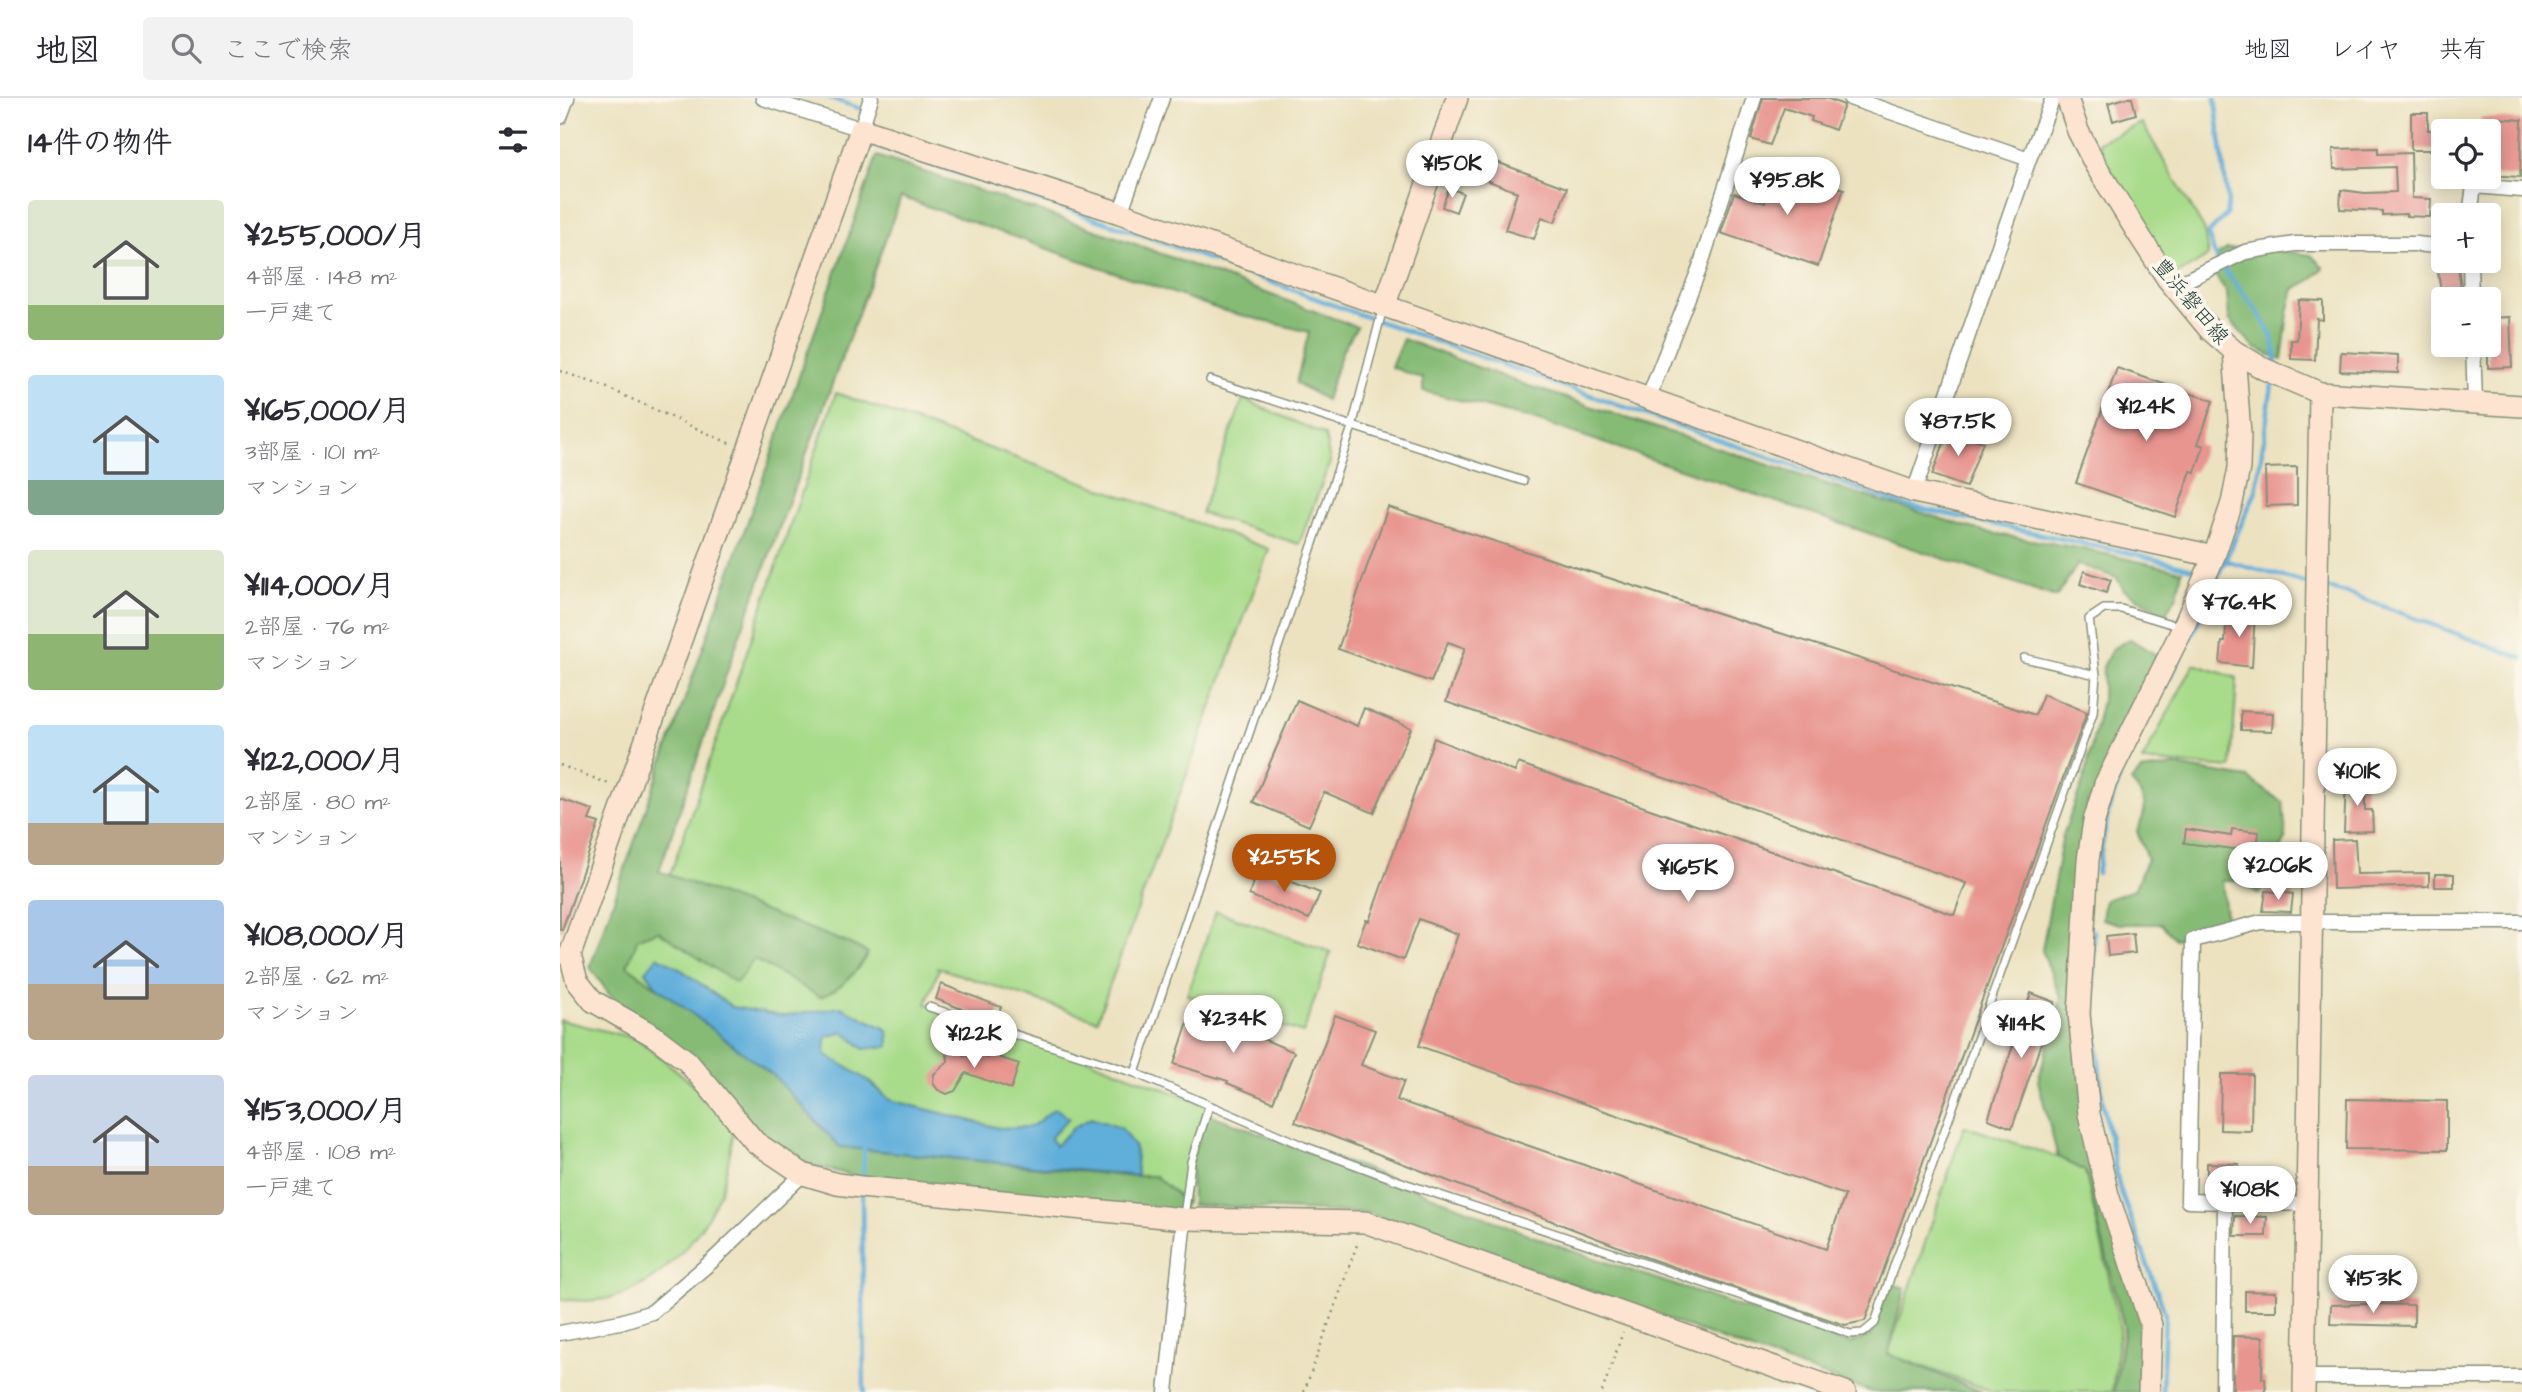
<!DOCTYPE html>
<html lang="ja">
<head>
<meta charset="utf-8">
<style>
  body { margin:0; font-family:"Architects Daughter","Klee One",sans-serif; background:#f2f2f3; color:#2b2b33; height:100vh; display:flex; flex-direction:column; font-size:26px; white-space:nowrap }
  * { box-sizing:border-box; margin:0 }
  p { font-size:23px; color:#7c7c81 }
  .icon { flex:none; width:38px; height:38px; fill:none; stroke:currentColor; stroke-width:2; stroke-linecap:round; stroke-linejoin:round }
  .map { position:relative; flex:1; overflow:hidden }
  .details { display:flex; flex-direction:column; background:#fff; width:560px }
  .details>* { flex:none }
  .fabs { position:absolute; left:1871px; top:21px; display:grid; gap:14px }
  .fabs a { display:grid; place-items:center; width:70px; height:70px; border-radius:7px; background:#fff; box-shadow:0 4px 18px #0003; font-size:35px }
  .price { position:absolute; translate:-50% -60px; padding:0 16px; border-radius:24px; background:#fff; color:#222; font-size:23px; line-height:46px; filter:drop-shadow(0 2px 4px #0008) }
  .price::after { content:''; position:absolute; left:50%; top:42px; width:21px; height:16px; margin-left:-10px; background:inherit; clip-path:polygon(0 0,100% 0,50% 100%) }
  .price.on { background:#b45309; color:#fff }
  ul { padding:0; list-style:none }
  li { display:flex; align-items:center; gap:21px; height:175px; padding:0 28px }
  li span { display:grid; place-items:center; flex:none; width:196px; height:140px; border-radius:7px; color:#555 }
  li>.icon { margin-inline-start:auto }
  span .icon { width:84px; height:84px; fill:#fffc; stroke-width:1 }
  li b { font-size:30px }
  h2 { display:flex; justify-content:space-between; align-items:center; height:84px; padding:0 28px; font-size:30px }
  header { display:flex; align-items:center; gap:42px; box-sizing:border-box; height:98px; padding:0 35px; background:#fff; border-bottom:2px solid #e1e1e2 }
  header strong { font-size:33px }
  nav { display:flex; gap:38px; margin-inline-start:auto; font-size:24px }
  .search { width:490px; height:63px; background:#f2f2f3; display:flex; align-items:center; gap:18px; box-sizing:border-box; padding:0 24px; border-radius:7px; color:#7c7c81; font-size:26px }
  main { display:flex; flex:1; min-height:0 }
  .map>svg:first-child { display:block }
</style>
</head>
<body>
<header>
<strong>地図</strong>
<div class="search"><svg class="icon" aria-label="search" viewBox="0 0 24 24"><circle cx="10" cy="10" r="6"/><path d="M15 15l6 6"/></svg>ここで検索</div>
<nav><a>地図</a><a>レイヤ</a><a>共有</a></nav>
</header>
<main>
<section class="details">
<h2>14件の物件<svg class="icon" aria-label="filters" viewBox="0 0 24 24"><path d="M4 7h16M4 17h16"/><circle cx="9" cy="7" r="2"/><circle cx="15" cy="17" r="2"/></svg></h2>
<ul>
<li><span style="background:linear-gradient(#dfe7d0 75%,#8fb573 0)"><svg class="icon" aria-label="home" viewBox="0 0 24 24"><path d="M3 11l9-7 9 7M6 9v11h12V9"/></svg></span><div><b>¥255,000/月</b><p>4部屋 · 148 m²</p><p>一戸建て</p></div></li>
<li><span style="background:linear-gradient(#bfe0f5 75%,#7fa58c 0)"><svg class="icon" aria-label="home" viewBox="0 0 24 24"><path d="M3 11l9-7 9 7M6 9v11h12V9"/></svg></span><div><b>¥165,000/月</b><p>3部屋 · 101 m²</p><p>マンション</p></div></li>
<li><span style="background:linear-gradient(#dfe7d0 60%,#8fb573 0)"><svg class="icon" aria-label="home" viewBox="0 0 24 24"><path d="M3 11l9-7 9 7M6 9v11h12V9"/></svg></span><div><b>¥114,000/月</b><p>2部屋 · 76 m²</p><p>マンション</p></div></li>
<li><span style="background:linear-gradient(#bfe0f5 70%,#b9a48a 0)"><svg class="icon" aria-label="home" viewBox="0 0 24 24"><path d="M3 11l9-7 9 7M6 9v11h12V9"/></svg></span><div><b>¥122,000/月</b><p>2部屋 · 80 m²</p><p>マンション</p></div></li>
<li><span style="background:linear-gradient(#a9c7e8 60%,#b9a48a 0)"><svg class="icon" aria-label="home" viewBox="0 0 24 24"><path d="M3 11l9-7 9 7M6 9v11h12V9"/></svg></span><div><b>¥108,000/月</b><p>2部屋 · 62 m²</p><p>マンション</p></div></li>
<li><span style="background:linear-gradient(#c9d6e8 65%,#b9a48a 0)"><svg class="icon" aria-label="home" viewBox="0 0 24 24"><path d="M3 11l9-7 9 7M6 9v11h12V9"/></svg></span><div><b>¥153,000/月</b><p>4部屋 · 108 m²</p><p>一戸建て</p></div></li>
</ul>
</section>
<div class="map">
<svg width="1962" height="1294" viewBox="0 0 1962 1294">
  <rect width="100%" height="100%" fill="#fbf7ec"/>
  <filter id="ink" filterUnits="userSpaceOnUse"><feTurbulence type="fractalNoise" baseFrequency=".0143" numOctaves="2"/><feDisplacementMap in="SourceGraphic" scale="14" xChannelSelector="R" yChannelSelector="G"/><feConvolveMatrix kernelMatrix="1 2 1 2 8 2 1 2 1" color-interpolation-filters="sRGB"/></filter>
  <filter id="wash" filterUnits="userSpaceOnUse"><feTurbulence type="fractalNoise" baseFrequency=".00686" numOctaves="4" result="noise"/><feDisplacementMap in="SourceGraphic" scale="28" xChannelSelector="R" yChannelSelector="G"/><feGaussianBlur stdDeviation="1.57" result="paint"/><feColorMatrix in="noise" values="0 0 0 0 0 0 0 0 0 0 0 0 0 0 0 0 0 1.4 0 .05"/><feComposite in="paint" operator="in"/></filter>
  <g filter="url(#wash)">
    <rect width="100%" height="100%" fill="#ece2c0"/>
    <!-- green -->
    <path fill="#a8db8a" stroke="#648c5f" stroke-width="2" d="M1582 25 1644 131 1648 158 1614 179 1575 120 1538 44Z
      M276 295 709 451 537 922 376 869 379 871 366 906 514 956 649 1008 630 1048 626 1105 577 1078 575 1050 561 1030 531 1020 495 1048 490 1040 471 1029 439 1030 330 1002 312 985 265 956V939L284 934 304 951 328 932 285 911 223 918 172 909 123 873H86L97 889 67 868 99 774 110 777Z
      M683 301 765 337 770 364 739 446 641 415Z
      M1634 566 1677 580 1671 670 1582 663Z
      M656 813 771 854 743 935 627 897Z
      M0 922 78 941 176 1021C171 1044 169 1071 160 1094 141 1141 91 1198 37 1202 25 1204 12 1202 0 1201Z
      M1404 1028 1524 1068 1560 1229 1552 1294H1434L1328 1256Z"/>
    <!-- forest -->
    <path fill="#86bb76" stroke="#527c55" stroke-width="2" d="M317 58 559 140 797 229 783 251 766 302 736 285 749 234 661 212 341 99 178 542 99 773 290 846 308 855C296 875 283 890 260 899L194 861 176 885 98 833 78 840 67 868 203 966 280 1049 565 1078H595L626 1105 621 1114 327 1086 250 1067 192 1040 131 965 49 896 30 869Z
      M1667 151H1707L1751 157 1764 170 1751 182 1734 191 1728 215 1722 262 1695 250 1669 221 1667 195 1654 175 1659 156Z
      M843 241 957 284 1282 391 1425 434 1518 450 1622 473 1617 498 1605 516 1564 492 1557 480 1518 466 1496 499 973 321 863 293V281L831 269Z
      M1570 541 1598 558 1542 694 1526 792 1529 1016 1591 1232 1589 1294H1554L1564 1229 1525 1073 1498 1059 1478 983 1501 901 1482 852 1503 737 1524 681 1542 602 1543 569 1552 551Z
      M1615 668 1688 680 1723 705 1726 740 1699 796 1678 783H1662L1667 826 1615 841 1601 826H1559L1542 821 1545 802 1574 792 1587 761 1577 733C1589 708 1587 705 1571 683L1581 673Z
      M646 1015 745 1052 801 1069 995 1147 1290 1246 1312 1237 1328 1185 1345 1190 1328 1256 1422 1294H1312L1195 1254 907 1147 807 1115 632 1107 631 1064Z"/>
    <!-- water -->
    <path fill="#60aeda" stroke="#407687" stroke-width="2" d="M98 858 123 873 172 909 223 918 281 909 328 932 329 948 304 951 284 934 266 939 265 956 306 981 330 1002 439 1030 471 1029 495 1010 509 1020 490 1040 495 1048 514 1029 531 1020 561 1030 575 1050 577 1078 280 1049 215 979 97 889 86 873Z"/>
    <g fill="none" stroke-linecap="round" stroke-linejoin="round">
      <!-- stream -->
      <path stroke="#60aeda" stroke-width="4.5" d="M270 0 304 12
        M1655 0 1668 105 1666 117 1648 136C1651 145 1653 155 1658 163 1677 192 1722 229 1715 268
        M315 42 316 48 569 132 798 216 1348 408 1583 458 1640 473
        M1666 463 1750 486
        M1762 489 1790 496 1962 560
        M1610 580 1632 537 1696 393 1713 280
        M1537 775 1548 714 1559 681
        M1534 833 1533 894 1542 1001 1559 1088 1605 1215 1602 1294
        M303 1083 304 1046
        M302 1095 304 1294"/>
    </g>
    <g id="blocks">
      <!-- building -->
      <path fill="#e8948f" d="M1203 0H1266L1284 7 1275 32 1251 23 1252 19 1224 10 1210 47 1191 41Z
        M1566 0H1572L1576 16 1553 23 1548 5Z
        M1851 15H1868V32H1883V52H1851Z
        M1921 19 1962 22 1960 79 1928 77V33H1920Z
        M1818 50V56L1851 55 1852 100 1871 101 1870 119 1846 118V116L1822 117V113L1780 111 1781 92 1805 95 1836 94 1835 69 1774 71 1773 51Z
        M923 59 1007 90 995 124 982 119 974 141 945 132 957 94 916 78Z
        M1217 69 1284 91 1258 168 1161 135 1174 95 1205 105Z
        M889 90 903 95 896 114 882 109Z
        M1897 163 1901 189 1881 193 1876 164Z
        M1739 202 1763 203V222L1757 221 1755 262 1731 261V242H1737Z
        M1950 219 1952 269 1928 270V220Z
        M1781 254 1838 257V275L1780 273Z
        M1557 270 1653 303 1638 346 1644 348 1635 374 1631 373 1615 419 1516 385Z
        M1389 332 1423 344 1406 389 1372 377Z
        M1737 369V407L1706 408 1705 370Z
        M828 409 1475 617 1483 596 1527 614 1305 1223 1285 1227 1088 1160 735 1024 775 917 815 932 801 967 844 983 837 1002 1266 1151 1285 1097 859 948 898 836 859 821 843 862 797 845 806 822 809 823 874 640 955 674 958 665 1394 817 1406 785 886 604 905 550 888 544 871 584 778 551Z
        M1524 473 1551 482 1546 495 1520 486Z
        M1667 513 1695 514 1692 569 1660 565 1662 544H1665Z
        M737 602 797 628 804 610 851 630 814 715 764 694 749 728 693 704Z
        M1681 613 1713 615 1712 633 1681 632Z
        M1805 680V712H1812L1813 733 1784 734 1786 681Z
        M0 701 33 712 29 722 39 725 2 832H0Z
        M1626 731 1671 738 1672 731 1699 734 1697 754 1624 745Z
        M1795 741 1797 776 1869 775V788L1773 791 1772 742Z
        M699 771 760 795 749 821 689 797Z
        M1875 776H1894V789H1875Z
        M1706 793 1733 796 1731 814 1703 813Z
        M1573 835 1575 855 1548 858 1546 838Z
        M381 886 441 909 435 924 376 901Z
        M1471 895 1495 904 1452 1030 1428 1021Z
        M633 909 674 922 672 928 734 954 713 1004 667 985 668 983 614 966Z
        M391 948 398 949 404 958 413 955 428 960 429 956 459 966 451 991 406 975 395 993 387 996 378 992 373 985 374 976 388 964 387 952Z
        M1661 976H1692L1691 1033 1660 1032Z
        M1787 1001 1887 1003V1052L1786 1051Z
        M1647 1065 1679 1066 1678 1085H1647Z
        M1675 1118 1707 1119 1706 1138H1674Z
        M1685 1193 1716 1194V1213H1685Z
        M1811 1206 1854 1207V1228L1770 1226 1771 1207Z
        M1673 1238 1703 1239 1702 1280H1705L1706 1294H1673Z"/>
    </g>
  </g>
  <g filter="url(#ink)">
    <use href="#blocks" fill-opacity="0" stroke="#86907a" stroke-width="2"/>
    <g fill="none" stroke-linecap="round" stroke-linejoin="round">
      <!-- lane casing -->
      <g stroke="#86907a" stroke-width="10">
        <path id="lane" d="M650 282 963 383
          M1464 560 1536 577
          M369 909 575 975 744 1048 847 1086 1230 1214 1290 1236 1303 1235 1315 1225 1335 1165 1366 1085 1533 615 1536 577 1529 521 1544 511H1561L1621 529
          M575 975 792 329 823 210
          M624 1119 631 1064 649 1008"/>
      </g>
      <!-- street casing -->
      <g stroke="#86907a" stroke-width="17">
        <path id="street" d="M203 0 301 31 311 0
          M1290 0 1469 61
          M0 19 7 0
          M560 115 602 0
          M1910 117 1914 88 1962 92
          M1910 163 1911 201
          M1614 188 1685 154 1735 146H1857L1883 149
          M1913 247 1915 304
          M1088 301 1140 169 1194 0
          M1354 394 1469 61 1493 0
          M1748 1106 1628 1103 1633 842 1701 824H1962
          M0 1235 60 1224 92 1214 152 1163 243 1076
          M1745 1279H1962
          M606 1294 624 1121
          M1663 1294 1665 1103"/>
      </g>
      <!-- secondary casing -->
      <g stroke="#86907a" stroke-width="24">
        <path id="secondary" d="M1507 0 1518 33 1536 68 1579 137 1607 180 1650 232 1674 253 1704 271 1760 295 1962 308
          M824 209 897 0
          M1285 1294 805 1124 624 1121 301 1089 277 1086 243 1076 195 1044 127 963 94 938 33 903 17 883 10 857 301 31 560 115 1354 394 1654 458
          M1589 1294 1591 1227 1548 1097 1529 1016 1519 916 1528 762 1534 723 1545 686 1623 530 1654 458 1672 405 1679 370 1680 336 1674 253
          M1744 1294 1760 295"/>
      </g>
      <!-- path -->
      <path stroke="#86907a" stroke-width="2.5" stroke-dasharray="2 5" stroke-linecap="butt" d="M0 273 43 288 171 346
        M0 667 52 687
        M744 1294 798 1144
        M1042 1294 1063 1234"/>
      <!-- lane -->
      <use href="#lane" stroke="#fff" stroke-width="7"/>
      <!-- street -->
      <use href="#street" stroke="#fff" stroke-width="14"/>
      <!-- secondary -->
      <use href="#secondary" stroke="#fde4d0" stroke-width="21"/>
    </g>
  </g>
  <g text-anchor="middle" stroke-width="7" stroke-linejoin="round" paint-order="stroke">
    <!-- street labels -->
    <g font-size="21" fill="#1f3d34" stroke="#fbf7ec">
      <text transform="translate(1631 203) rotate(50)" y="7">豊浜磐田線</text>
    </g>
  </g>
</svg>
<div class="fabs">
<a><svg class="icon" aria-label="locate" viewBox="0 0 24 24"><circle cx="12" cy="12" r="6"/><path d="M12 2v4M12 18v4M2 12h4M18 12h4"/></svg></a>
<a>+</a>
<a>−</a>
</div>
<b class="price" style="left:892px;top:102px">¥150K</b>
<b class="price" style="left:1227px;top:119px">¥95.8K</b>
<b class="price" style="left:1586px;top:345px">¥124K</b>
<b class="price" style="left:1398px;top:360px">¥87.5K</b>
<b class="price" style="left:1679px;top:541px">¥76.4K</b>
<b class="price" style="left:1797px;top:710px">¥101K</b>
<b class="price on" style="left:724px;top:796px">¥255K</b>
<b class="price" style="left:1718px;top:804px">¥206K</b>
<b class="price" style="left:1128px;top:806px">¥165K</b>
<b class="price" style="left:673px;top:957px">¥234K</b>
<b class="price" style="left:1461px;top:962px">¥114K</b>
<b class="price" style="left:414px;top:972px">¥122K</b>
<b class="price" style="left:1690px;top:1128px">¥108K</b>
<b class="price" style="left:1813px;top:1217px">¥153K</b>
</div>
</main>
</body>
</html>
